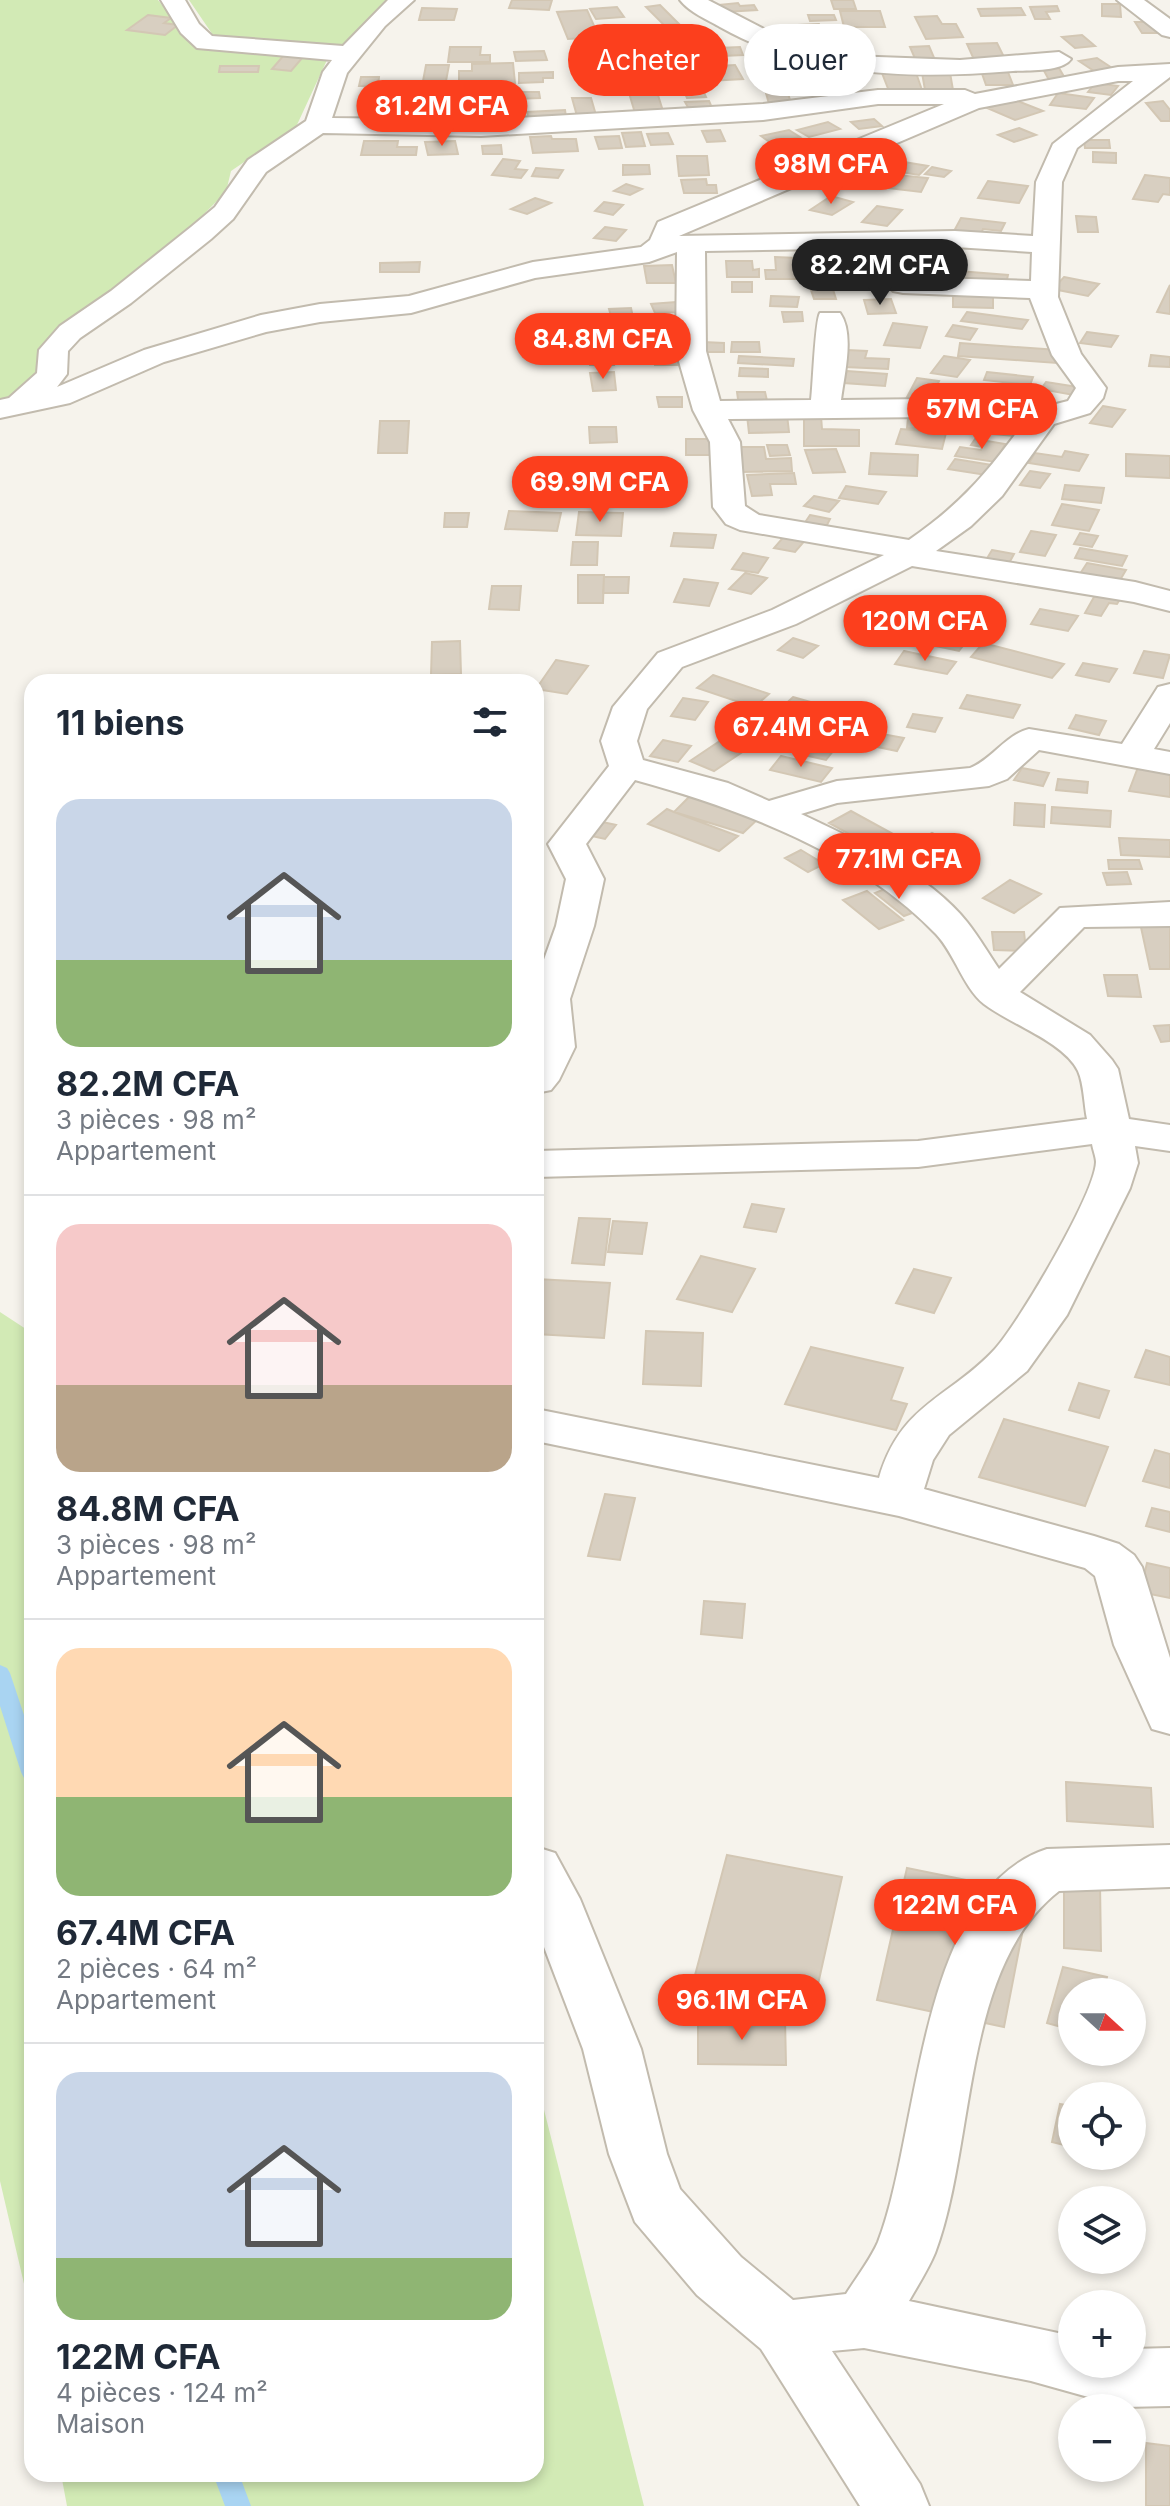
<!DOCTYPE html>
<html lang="fr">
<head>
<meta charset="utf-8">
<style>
  body { margin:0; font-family:Inter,sans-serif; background:#f2f2f3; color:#1f2937; height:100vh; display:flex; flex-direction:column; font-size:30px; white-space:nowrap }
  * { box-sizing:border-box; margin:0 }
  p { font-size:26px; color:#747a83 }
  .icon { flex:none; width:44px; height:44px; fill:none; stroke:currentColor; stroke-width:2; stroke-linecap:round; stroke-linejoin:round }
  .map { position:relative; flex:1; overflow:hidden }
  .panel { position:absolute; left:24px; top:674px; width:520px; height:1808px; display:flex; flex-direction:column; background:#fff; border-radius:24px; box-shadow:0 4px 12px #0003 }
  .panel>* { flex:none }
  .guide { position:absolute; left:568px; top:24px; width:482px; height:72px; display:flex; gap:16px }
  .needle { width:52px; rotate:111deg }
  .fabs { position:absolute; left:1058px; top:1978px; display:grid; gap:16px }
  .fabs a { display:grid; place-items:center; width:88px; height:88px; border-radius:50%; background:#fff; box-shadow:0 4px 12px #0003; font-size:40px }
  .price { position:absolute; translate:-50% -68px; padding:0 18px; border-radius:28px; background:#fc3f1d; color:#fff; font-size:26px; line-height:52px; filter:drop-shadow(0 2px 4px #0008) }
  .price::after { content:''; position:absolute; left:50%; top:48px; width:24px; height:18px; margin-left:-12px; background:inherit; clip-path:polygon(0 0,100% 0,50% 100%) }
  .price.active { background:#222; color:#fff }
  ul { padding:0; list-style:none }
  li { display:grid; align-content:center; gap:16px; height:424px; padding:0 32px }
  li+li { border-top:2px solid #e0e1e3 }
  li span { display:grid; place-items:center; height:248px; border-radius:24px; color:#555 }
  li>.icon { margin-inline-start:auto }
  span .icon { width:144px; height:144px; fill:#fffc; stroke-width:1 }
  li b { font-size:34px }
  h2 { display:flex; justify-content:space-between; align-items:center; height:96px; padding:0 32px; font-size:34px }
  .pill { padding:0 28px; border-radius:36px; background:#fff; box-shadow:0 4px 12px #0003; font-size:28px; line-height:72px }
  .pill.active { background:#fc3f1d; color:#fff }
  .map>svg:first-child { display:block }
</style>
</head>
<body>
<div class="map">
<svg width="1170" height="2506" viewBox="0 0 1170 2506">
  <rect width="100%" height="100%" fill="#f6f3ec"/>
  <!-- green -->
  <path fill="#d2eab5" d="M0 0H158L195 46 327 60 296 127 231 171 226 192 28 390 0 404Z
    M189 0H394L342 50 215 38Z
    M0 1312 32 1333V2318L0 2181Z
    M536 2078 644 2506H67L61 2474H536Z"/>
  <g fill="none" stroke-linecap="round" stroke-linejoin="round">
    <!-- stream -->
    <path fill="#a9d4f2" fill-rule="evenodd" d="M0 1665 7 1668 10 1673 32 1739V1780L24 1778 21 1772 0 1706Z
      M213 2474H239L251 2506H225Z"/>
  </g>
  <!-- building -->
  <path fill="#d8cfc1" stroke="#d3c7b4" stroke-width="2" d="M512 0H552L549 10 509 8Z
    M831 0H853L856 9H834Z
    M738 3 740 6 754 5 757 10 724 12 718 5Z
    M1102 4H1120L1121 17 1102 16Z
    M660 5 679 24 664 25 646 7Z
    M1057 6 1059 11 1046 12 1050 19H1035L1030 7Z
    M617 7 624 17 596 19 590 9Z
    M422 8 457 9 454 20H419Z
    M1021 8 1025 15 981 16 978 9Z
    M587 10 599 37 568 39 557 12Z
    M840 11H880L885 27H844Z
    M148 15 171 18 164 23 178 25 165 35 127 30Z
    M808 15H834L836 20 810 21Z
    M937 16 942 24H956L963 37 926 39 915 17Z
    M1135 22H1156L1163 33H1142Z
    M819 24 829 38 809 39 799 25Z
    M603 28H619L621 42H604Z
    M1082 35 1095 46 1075 48 1062 37Z
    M997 43 1007 63 976 64 967 44Z
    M670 44 677 60 649 62 641 45Z
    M696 45H716L722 62 702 63Z
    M929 46 935 60 916 61 910 47Z
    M450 47H481L480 55H490V62H448Z
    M740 47 743 55 722 56 719 48Z
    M828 48 862 52 857 58 822 54Z
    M544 51 547 60 516 61 514 52Z
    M284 55 303 57 291 71 272 69Z
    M1097 58 1115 70 1097 73 1079 61Z
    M630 62 633 79 601 80 597 63Z
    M513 63 515 83 459 86V71H472V64Z
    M426 65H449L446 81H423Z
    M735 65 743 79 708 81 701 67Z
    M220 66H259L258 72H219Z
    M914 67 922 90 889 91 880 68Z
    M921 67H949L953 90H925Z
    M1006 67 1013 85H986L980 68Z
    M1059 68 1066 80H1049L1043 69Z
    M794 69 797 77H776L773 70Z
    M853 71 861 81 835 83 827 73Z
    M553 72V78H543V82L519 83V73Z
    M361 77H379L378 86H359Z
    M645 78 657 88 633 91 622 82Z
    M1095 83 1118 86 1111 95 1088 92Z
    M701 86 706 97 687 98 682 87Z
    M454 89 479 90 478 97 453 96Z
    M514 92H539L540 98 514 99Z
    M657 92 663 111 635 113 629 93Z
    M479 93H502V102L472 100 479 97Z
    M766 93H788L791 104H769Z
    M1058 93 1094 98 1086 109 1050 105Z
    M367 98H407L404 114H364Z
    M572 98H591L596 115 577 116Z
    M1015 100 1043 111 1015 120 987 108Z
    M709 101 713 110 690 111 685 102Z
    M1163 101 1170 110V121H1161L1146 103Z
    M427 107 472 108 469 125 424 124Z
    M565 110 566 117 529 118 527 112Z
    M874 119 882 126 859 129 851 122Z
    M828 122 840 129 809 137 797 130Z
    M1019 128 1036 135 1014 142 998 135Z
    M720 130 725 141 707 142 702 131Z
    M789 130 800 137 771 143 761 136Z
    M641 132 645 146 626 147 622 133Z
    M668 133 673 144 651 145 647 134Z
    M551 136 552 139H576L578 151 533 153 530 137Z
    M619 136 622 148 599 149 595 137Z
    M1084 140H1109L1110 148H1085Z
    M364 141H398L397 147H417L416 155H361Z
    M455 141 458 154 428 155 425 142Z
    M501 145 502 154H483L482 146Z
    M1093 152 1116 153V163L1093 162Z
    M677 156H707L709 175 679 176Z
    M503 159 520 161 515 169 527 170 521 178 492 175Z
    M892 160 928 166 919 175 883 169Z
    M623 165H649L650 174 623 175Z
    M932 167 951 171 944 177 925 174Z
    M536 168 563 170 558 178 532 176Z
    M887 174 928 178 921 192 879 187Z
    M1145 175 1170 178V195L1163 194 1158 202 1133 199Z
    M706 179 707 185H716L717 193H684L681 180Z
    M988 181 1028 186 1019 203 978 198Z
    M626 184 642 189 630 195 614 191Z
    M831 196 853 202 832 215 810 210Z
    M535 198 551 203 527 214 511 209Z
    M604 202 623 205 613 215 595 211Z
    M877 206 902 210 887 226 862 222Z
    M1076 216 1096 217 1098 232H1078Z
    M961 218 1005 223 1001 231 983 229 980 236 953 233Z
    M605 227 626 230 616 241 594 238Z
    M847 251 850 258 810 260 808 252Z
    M775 257 798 258 801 279H766L765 270H776Z
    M726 261H752L753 270 759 269V277H727Z
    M420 262 419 272H380V263Z
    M672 265 676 283H647L644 266Z
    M805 266H831L832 277H806Z
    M958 271 1008 275 1006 284 955 280Z
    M1064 277 1099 284 1088 296 1053 289Z
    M830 280 836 299H814L808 281Z
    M732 282H752V292H732Z
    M1170 285V314L1157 312Z
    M953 295 993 296V308L953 307Z
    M771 296 799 297 797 307 770 306Z
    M891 299 896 313 868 314 864 300Z
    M676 302 680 312 655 313 651 304Z
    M631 308 635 327 589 328 586 317 611 316 609 309Z
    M782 312H802L803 321 784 322Z
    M967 312 1028 320 1022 329 961 321Z
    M893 323 927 327 920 348 884 345Z
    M678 325 680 336 658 337 655 326Z
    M953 325 977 329 970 340 946 336Z
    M610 332 614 365H590L586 333Z
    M1087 332 1118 336 1111 347 1080 343Z
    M703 342 724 343V352H703Z
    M732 342H759L760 352H731Z
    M960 343 1058 350 1057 363 958 356Z
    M636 345 640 363 619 364 616 346Z
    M847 350 867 351 865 358 889 359 888 369 845 367Z
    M1151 355 1170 357V367L1149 366Z
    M654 356H677L679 365H655Z
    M739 356 794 359 793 366 738 363Z
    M944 356 970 360 957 377 931 373Z
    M740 368 768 369V377L739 376Z
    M847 371 887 374 885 386 844 383Z
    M614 372 616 390 593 391 590 373Z
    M987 372 1033 377 1030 385 984 380Z
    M917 378 939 381 929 402 906 399Z
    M1046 382 1084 388 1079 396 1041 389Z
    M737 392H765L768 405 739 406Z
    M657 397H682V407H659Z
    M1103 406 1125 410 1112 427 1090 423Z
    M747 415H787L789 432 749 433Z
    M804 416H821L822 429 859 430V446H804Z
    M908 418 956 421V431L907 428Z
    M380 421H409L407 453H378Z
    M963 421 1016 425 1014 436 961 431Z
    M589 427H616L617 442 590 443Z
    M901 429 946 433 942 449 896 444Z
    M686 439H711L712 455H686Z
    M975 439 1005 444 996 462 955 456 960 447 981 450 982 447 971 445Z
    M767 445H787L790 455 770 456Z
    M740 447H764L766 459 791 458 792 471 743 472Z
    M836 449 845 472 813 473 805 450Z
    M1065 451 1088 455 1079 471 1029 463 1035 453 1062 457Z
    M871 453 918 455 917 476 869 474Z
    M1126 454 1170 456V478L1126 476Z
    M955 459 992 465 986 475 948 469Z
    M1030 471 1050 474 1040 488 1020 485Z
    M794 473 796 484H770L772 495 752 496 747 475Z
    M1065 485 1104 488 1101 503 1062 499Z
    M846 486 886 492 878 504 839 498Z
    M814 496 839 501 829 512 804 506Z
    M1062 504 1099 510 1089 531 1052 525Z
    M509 511 561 513 557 531 505 529Z
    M579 512 623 513 621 536 576 535Z
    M445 513H469L467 527H444Z
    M810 515 830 519 826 527 804 524Z
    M1031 531 1056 535 1045 556 1020 552Z
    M674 533 716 535 713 548 671 546Z
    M787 533 808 537 795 552 774 548Z
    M1080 533 1098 536 1092 547 1074 544Z
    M573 542H598L597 565H571Z
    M1080 548 1127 556 1122 566 1075 558Z
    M992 550 1014 554 1008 565 986 560Z
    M743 553 768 558 758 573 732 569Z
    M1087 563 1126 570 1116 587 1076 580Z
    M745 573 767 578 751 594 729 589Z
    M578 575H604L603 603H578Z
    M604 577H629L628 593H603Z
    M684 579 718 583 709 606 674 602Z
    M492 586H521L519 610 489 609Z
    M1099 588 1124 593 1117 604 1109 603 1101 616 1085 613Z
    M1040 609 1078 616 1068 631 1031 624Z
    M933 612 979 625 959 651 912 641Z
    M793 638 818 646 803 658 778 650Z
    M460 641 461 674 431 675 432 642Z
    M983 643 1064 664 1052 678 971 657Z
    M904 651 956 662 947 674 895 664Z
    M1144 651 1170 655 1163 678 1134 673Z
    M556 660 588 666 567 694 536 689Z
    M1083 663 1117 669 1109 682 1076 675Z
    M713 675 769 694 754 707 697 688Z
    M967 695 1020 705 1013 718 960 708Z
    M793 697 828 707 812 722 777 712Z
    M683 698 708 702 695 720 671 716Z
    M913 714 942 718 935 732 907 727Z
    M1076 715 1106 721 1099 735 1069 728Z
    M777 727 802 732 794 745 769 740Z
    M871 732 904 738 897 751 863 744Z
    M819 735 842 740 826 760 804 755Z
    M663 740 691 746 678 762 650 756Z
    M720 741 744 751 714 771 690 761Z
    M781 756 832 768 821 782 770 770Z
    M1140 762 1170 767V797L1129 791Z
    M1022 768 1049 773 1043 786 1014 780Z
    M1058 779 1088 782 1087 793 1056 790Z
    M690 796 759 818 743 833 674 812Z
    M1015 803 1045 805 1044 827 1014 825Z
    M1052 807 1111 811 1110 827 1051 823Z
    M667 809 674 812 738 836 719 851 648 824Z
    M851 811 895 835 873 847 829 823Z
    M593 820 616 825 605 839 583 834Z
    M932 833 976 856 938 879 893 856Z
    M1119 838 1170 840V857L1121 855Z
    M801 850 824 864 808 872 785 858Z
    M1108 860H1139L1142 869H1109Z
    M1127 872 1131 884 1107 885 1103 873Z
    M1010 880 1041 894 1014 913 983 898Z
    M895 885 923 909 904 916 875 893Z
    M867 891 903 920 879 929 843 900Z
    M1139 918H1170V969H1150Z
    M992 932H1024L1026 951 994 950Z
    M1104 975H1137L1141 997 1108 996Z
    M1170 1025V1041L1161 1042 1154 1026Z
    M752 1204 784 1209 776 1232 744 1227Z
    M579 1218 610 1219 604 1265 572 1263Z
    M613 1221 647 1223 642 1254 608 1252Z
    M701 1256 755 1269 732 1312 677 1299Z
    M914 1269 951 1278 934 1313 896 1303Z
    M536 1279 610 1283 604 1338 536 1334Z
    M646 1331 703 1333 701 1386 643 1384Z
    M811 1347 903 1368 891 1400 907 1404 896 1430 785 1404Z
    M1146 1350 1170 1357V1385L1135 1377Z
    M1079 1383 1109 1391 1099 1418 1069 1410Z
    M1004 1419 1108 1447 1085 1506 979 1477Z
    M1155 1450 1170 1454V1488L1143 1481Z
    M605 1494 635 1498 620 1560 588 1556Z
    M1152 1508 1170 1512V1532L1146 1526Z
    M1147 1563 1170 1568V1598L1140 1592Z
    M704 1601 745 1604 742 1638 701 1634Z
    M1066 1782 1151 1788 1153 1827 1067 1821Z
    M727 1855 842 1877 814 2002 694 1979Z
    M907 1868 1030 1893 1004 2027 877 2000Z
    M1064 1881 1100 1884 1101 1951 1064 1948Z
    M1063 1967 1107 1977 1103 1992H1072V2030L1047 2023Z
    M698 2018 785 2019 786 2065 698 2064Z
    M1060 2104 1072 2106V2147L1052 2142Z
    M1146 2443 1170 2446V2506H1146Z"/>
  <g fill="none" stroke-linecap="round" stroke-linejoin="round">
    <!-- minor casing -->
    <g stroke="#c2bbae" stroke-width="4">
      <path id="minor" d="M161 0H185L199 24 212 36 343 46 388 0H414L385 26 347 73 332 118 481 120 763 104 878 90H965L975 94 1118 67 1170 64V77L1077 148 1062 182 1058 297 1081 354 1106 388 1103 398 1090 413 1054 424 1002 496 971 526 936 551 1135 582 1170 591V611L1134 602 912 566 796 624 682 667 647 709 637 741 643 760 728 783 769 801 837 781 970 768C993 759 1005 735 1029 729L1122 744 1158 687 1170 684V723L1154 749 1170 752V774L1039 750 1007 779 989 786 837 803 801 814C855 839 930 875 967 922 979 937 988 953 999 969L1060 908 1170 902V926L1084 927 1020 992 1090 1035 1112 1060 1118 1069 1129 1119 1170 1125V1151L1135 1146 1138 1163 1130 1188 1067 1315 1027 1371 949 1435 933 1460 924 1489 1094 1536 1119 1544 1134 1555 1142 1567 1170 1658V1734L1152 1729 1114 1645 1095 1576 1085 1568 899 1516 536 1441V1409L879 1478C901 1403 950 1398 995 1349 1018 1324 1095 1194 1096 1162 1096 1157 1093 1150 1092 1144L918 1167 536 1177V1151L918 1141 1087 1119C1084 1105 1084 1084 1078 1071 1064 1042 1010 1024 984 1004 963 987 955 954 936 934 858 853 741 809 635 780L586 844 604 879 594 926 570 999 575 1047 559 1080 551 1090 536 1093V982L556 926 566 879 548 844 609 766 601 741 613 707 658 653 772 610 884 555 740 530 726 524 713 507 710 442 693 410 676 351 677 252 649 262 535 278 411 313 320 322 266 332 164 362 70 403 0 418V400L9 398 37 373 39 350 60 326 111 291 191 227 215 207 248 160 306 121 323 72 332 60 197 48 181 33ZM1118 81H1133L1053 144 1036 182 1033 236 955 231 679 236 979 108ZM878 104H944L658 222 650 240 641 247 533 262 409 296 320 304 261 315 144 350 57 387 67 374 68 351 80 338 131 303 211 239 233 219 266 172 323 133 481 136 763 120ZM955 247 1032 252 1031 281 903 277 893 279 889 285 893 291 903 293 1030 298 1052 355 1076 388 1068 401 1044 407 931 399 841 400C844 375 855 334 840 313H820C815 320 813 385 811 400L720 401 706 351 705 251ZM931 417 1023 424C986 474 961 504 909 540L759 515 745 506 740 442 728 419Z
        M680 0H708L785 40 851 56 960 60 1059 52 1071 59C1062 72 1028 70 1013 71 913 79 810 78 720 27 708 20 689 12 680 0Z
        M1117 0H1144L1170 19V37L1162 35Z
        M1170 1845V1887L1059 1891C961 1967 976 2145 935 2253 928 2270 918 2285 909 2301L1072 2336V2364H1132V2349L1170 2348V2406L1124 2407 1031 2381 864 2348 832 2351 920 2484 929 2506H860L761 2349 697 2295 635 2222 609 2154 583 2049 536 1926V1847L555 1853 580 1899 641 2049 667 2154 680 2189 741 2257 793 2300 846 2294C856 2278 870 2260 878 2242 920 2135 917 1891 1047 1849Z"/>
    </g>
    <!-- minor -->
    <use href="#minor" fill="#fff" fill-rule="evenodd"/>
  </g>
</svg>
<div class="fabs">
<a><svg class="needle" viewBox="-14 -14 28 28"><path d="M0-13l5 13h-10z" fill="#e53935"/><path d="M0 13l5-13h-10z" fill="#747a83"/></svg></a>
<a><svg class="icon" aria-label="locate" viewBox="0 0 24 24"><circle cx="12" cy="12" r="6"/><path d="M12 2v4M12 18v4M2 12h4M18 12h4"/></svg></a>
<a><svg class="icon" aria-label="layers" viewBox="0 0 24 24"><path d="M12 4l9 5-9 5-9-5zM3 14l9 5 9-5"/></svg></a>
<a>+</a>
<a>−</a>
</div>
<b class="price" style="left:442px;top:148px">81.2M CFA</b>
<b class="price" style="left:831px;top:206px">98M CFA</b>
<b class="price active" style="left:880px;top:307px">82.2M CFA</b>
<b class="price" style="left:603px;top:381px">84.8M CFA</b>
<b class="price" style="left:982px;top:451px">57M CFA</b>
<b class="price" style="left:600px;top:524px">69.9M CFA</b>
<b class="price" style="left:925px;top:663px">120M CFA</b>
<b class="price" style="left:801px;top:769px">67.4M CFA</b>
<b class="price" style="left:899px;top:901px">77.1M CFA</b>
<b class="price" style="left:955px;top:1947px">122M CFA</b>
<b class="price" style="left:742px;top:2042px">96.1M CFA</b>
<div class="guide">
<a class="pill active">Acheter</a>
<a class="pill">Louer</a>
</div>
<section class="panel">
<h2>11 biens<svg class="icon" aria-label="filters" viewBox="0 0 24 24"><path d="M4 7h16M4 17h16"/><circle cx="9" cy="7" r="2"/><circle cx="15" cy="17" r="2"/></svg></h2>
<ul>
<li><span style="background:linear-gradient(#c9d6e8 65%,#8fb573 0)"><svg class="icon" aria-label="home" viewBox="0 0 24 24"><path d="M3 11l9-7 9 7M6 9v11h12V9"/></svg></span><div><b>82.2M CFA</b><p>3 pièces · 98 m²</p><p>Appartement</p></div></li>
<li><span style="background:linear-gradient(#f6c9c9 65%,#b9a48a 0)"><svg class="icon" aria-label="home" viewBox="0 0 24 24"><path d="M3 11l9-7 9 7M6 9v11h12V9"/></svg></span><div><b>84.8M CFA</b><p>3 pièces · 98 m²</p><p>Appartement</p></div></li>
<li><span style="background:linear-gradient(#ffd9b3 60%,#8fb573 0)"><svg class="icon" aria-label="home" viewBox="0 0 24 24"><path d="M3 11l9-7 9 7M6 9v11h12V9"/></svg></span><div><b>67.4M CFA</b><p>2 pièces · 64 m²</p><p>Appartement</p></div></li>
<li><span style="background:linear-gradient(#c9d6e8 75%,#8fb573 0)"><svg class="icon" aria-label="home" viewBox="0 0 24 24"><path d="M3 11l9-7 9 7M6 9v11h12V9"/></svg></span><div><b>122M CFA</b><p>4 pièces · 124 m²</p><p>Maison</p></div></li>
</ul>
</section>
</div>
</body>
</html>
